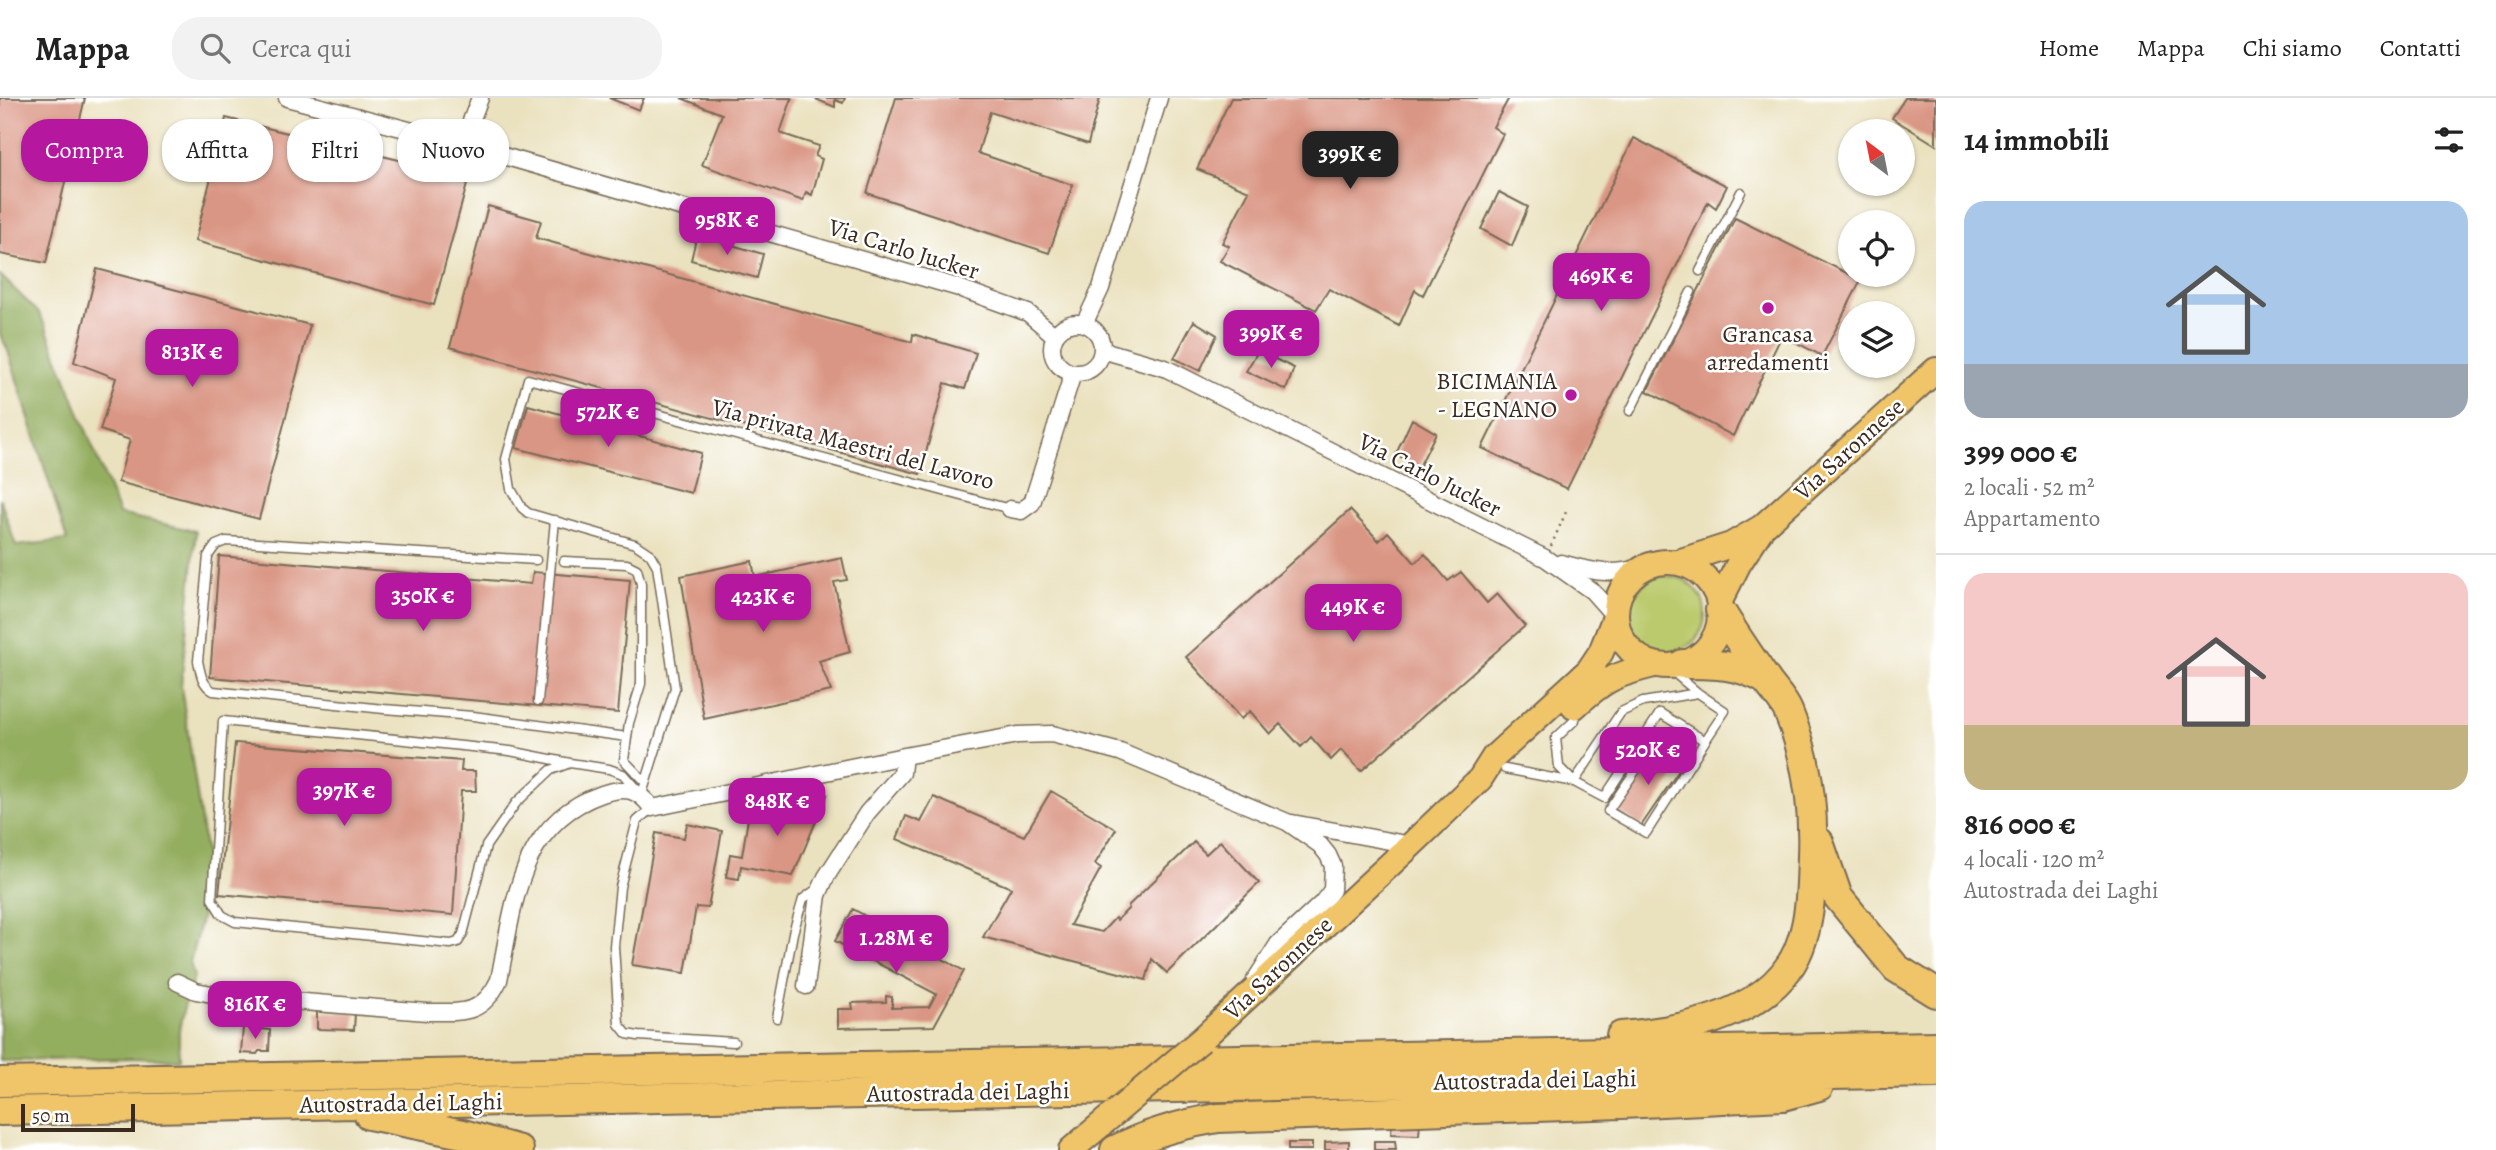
<!DOCTYPE html>
<html lang="it">
<head>
<meta charset="utf-8">
<style>
  body { margin:0; font-family:Alegreya,serif; background:#f2f2f2; color:#222; height:100vh; display:flex; flex-direction:column; font-size:26px; white-space:nowrap }
  * { box-sizing:border-box; margin:0 }
  p { font-size:23px; color:#767676 }
  .icon { flex:none; width:38px; height:38px; fill:none; stroke:currentColor; stroke-width:2; stroke-linecap:round; stroke-linejoin:round }
  .map { position:relative; flex:1; overflow:hidden }
  .details { display:flex; flex-direction:column; background:#fff; width:560px }
  .details>* { flex:none }
  .hud { position:absolute; left:21px; top:21px; width:665px; height:63px; display:flex; gap:14px }
  .needle { width:46px; rotate:328deg }
  .controls { position:absolute; left:1838px; top:21px; display:grid; gap:14px }
  .controls a { display:grid; place-items:center; width:77px; height:77px; border-radius:50%; background:#fff; box-shadow:0 2px 5px #0004; font-size:35px }
  .scale { position:absolute; left:21px; bottom:18px; width:114px; box-sizing:border-box; padding-left:7px; border:4px solid #3b2a1e; border-top:0; font-size:19px; line-height:24px; white-space:nowrap; color:#3b2a1e; -webkit-text-stroke:5px #fff; paint-order:stroke }
  .price { position:absolute; translate:-50% -60px; padding:0 16px; border-radius:14px; background:#b5179e; color:#fff; font-size:23px; line-height:46px; filter:drop-shadow(0 2px 4px #0008) }
  .price::after { content:''; position:absolute; left:50%; top:42px; width:21px; height:16px; margin-left:-10px; background:inherit; clip-path:polygon(0 0,100% 0,50% 100%) }
  .price.on { background:#222; color:#fff }
  ul { padding:0; list-style:none }
  li { display:grid; align-content:center; gap:14px; height:371px; padding:0 28px }
  li+li { border-top:2px solid #e0e0e0 }
  li span { display:grid; place-items:center; height:217px; border-radius:21px; color:#555 }
  li>.icon { margin-inline-start:auto }
  span .icon { width:126px; height:126px; fill:#fffc; stroke-width:1 }
  li b { font-size:30px }
  h2 { display:flex; justify-content:space-between; align-items:center; height:84px; padding:0 28px; font-size:30px }
  .pill { padding:0 24px; border-radius:28px; background:#fff; box-shadow:0 2px 5px #0004; font-size:24px; line-height:63px }
  .pill.on { background:#b5179e; color:#fff }
  header { display:flex; align-items:center; gap:42px; box-sizing:border-box; height:98px; padding:0 35px; background:#fff; border-bottom:2px solid #e0e0e0 }
  header strong { font-size:33px }
  nav { display:flex; gap:38px; margin-inline-start:auto; font-size:24px }
  .search { width:490px; height:63px; background:#f2f2f2; display:flex; align-items:center; gap:18px; box-sizing:border-box; padding:0 24px; border-radius:28px; color:#767676; font-size:26px }
  main { display:flex; flex:1; min-height:0 }
  .map>svg:first-child { display:block }
</style>
</head>
<body>
<header>
<strong>Mappa</strong>
<div class="search"><svg class="icon" aria-label="search" viewBox="0 0 24 24"><circle cx="10" cy="10" r="6"/><path d="M15 15l6 6"/></svg>Cerca qui</div>
<nav><a>Home</a><a>Mappa</a><a>Chi siamo</a><a>Contatti</a></nav>
</header>
<main>
<div class="map">
<svg width="1936" height="1052" viewBox="0 0 1936 1052">
  <rect width="100%" height="100%" fill="#fff"/>
  <filter id="ink" filterUnits="userSpaceOnUse"><feTurbulence type="fractalNoise" baseFrequency=".0143" numOctaves="2"/><feDisplacementMap in="SourceGraphic" scale="14" xChannelSelector="R" yChannelSelector="G"/><feConvolveMatrix kernelMatrix="1 2 1 2 8 2 1 2 1" color-interpolation-filters="sRGB"/></filter>
  <filter id="wash" filterUnits="userSpaceOnUse"><feTurbulence type="fractalNoise" baseFrequency=".00686" numOctaves="4" result="noise"/><feDisplacementMap in="SourceGraphic" scale="28" xChannelSelector="R" yChannelSelector="G"/><feGaussianBlur stdDeviation="1.57" result="paint"/><feColorMatrix in="noise" values="0 0 0 0 0 0 0 0 0 0 0 0 0 0 0 0 0 1.4 0 .05"/><feComposite in="paint" operator="in"/></filter>
  <g filter="url(#wash)">
    <rect width="100%" height="100%" fill="#eae1be"/>
    <!-- green -->
    <path fill="#bbca6d" stroke="#7b7a46" stroke-width="2" d="M1629 516a38 38 0 1 1 76 0a38 38 0 1 1-76 0Z"/>
    <!-- forest -->
    <path fill="#94ae60" stroke="#686c3f" stroke-width="2" d="M0 177 39 215 45 227 119 416 196 433 181 588 207 764 203 813 190 864 194 879 185 905 179 932V962L132 960 0 963V400L16 448 67 442 7 250 0 237Z"/>
    <g id="blocks">
      <!-- building -->
      <path fill="#da9684" d="M0 0H85L46 165 0 156Z
        M609 0H644L639 12Z
        M681 0H792L780 35 819 48 815 58 822 61 812 97 806 94 803 103 702 67 722 16Z
        M813 0H845L843 5 835 2V9Z
        M896 0H1100L1088 46 990 14 978 55 1073 87 1049 155 867 95Z
        M1231 0H1509L1493 29 1503 36 1423 197 1415 192 1399 228 1329 191 1316 212 1220 163 1229 148 1222 145 1249 93 1197 71Z
        M1905 0H1936V47L1892 20Z
        M226 20 469 79 434 207 195 143Z
        M1634 40 1727 88 1716 110 1708 104 1567 391 1482 350Z
        M1499 94 1528 109 1512 148 1481 131Z
        M488 108 541 123 536 140 912 244 913 236 976 255 965 291 945 285 920 376 450 249Z
        M1735 120 1861 182 1822 258 1782 237 1733 338 1647 293Z
        M697 137 763 156 757 180 691 162Z
        M97 171 310 227 259 421 118 384 130 342 100 332 116 280 74 264Z
        M1194 223 1217 237 1200 273 1174 260Z
        M1258 253 1294 270 1286 292 1246 273Z
        M528 307 701 355 691 395 516 350Z
        M1412 321 1436 335 1419 369 1396 356Z
        M1350 412 1379 443 1388 434 1415 465 1425 456 1448 483 1461 474 1487 505 1497 496 1525 528 1361 673 1341 652 1331 662 1311 639 1301 649 1280 626 1270 636 1250 613 1241 621 1186 559Z
        M219 458 531 486 533 474 630 482 618 615 210 579Z
        M842 460 847 482 834 484 850 554 819 563 831 593 704 621 681 478 752 463 755 479Z
        M235 645 462 663 461 673H475L476 693H461L453 817 219 796Z
        M1654 649 1682 668 1641 728 1613 710Z
        M1051 693 1116 731 1095 766 1101 770 1070 827 1102 834 1115 820 1117 822 1129 810 1128 808 1194 744 1206 756 1220 743 1259 785 1167 875 1152 861 1146 882 983 839 1011 790 897 741 906 718 921 724 934 699 1024 738Z
        M827 697 793 778 741 768 739 781 726 779 730 756 742 758 749 714Z
        M687 726 722 733 708 810 696 809 685 875 632 867 656 735 684 740Z
        M853 811 964 873 934 928 838 930V911H853L852 905 886 904V898L892 899V910L929 909 936 896 835 843Z
        M317 913 355 915 354 932 317 931Z
        M243 929 270 932 269 953H259L257 956 241 955Z
        M1420 1024 1419 1037 1391 1036 1392 1025Z
        M1349 1043V1052H1325V1044Z
        M1374 1043H1395L1396 1052H1374Z
        M1288 1045H1312V1052H1288Z"/>
    </g>
  </g>
  <g filter="url(#ink)">
    <use href="#blocks" fill-opacity="0" stroke="#786a56" stroke-width="2"/>
    <g fill="none" stroke-linecap="round" stroke-linejoin="round">
      <!-- service casing -->
      <g stroke="#786a56" stroke-width="11">
        <path id="service" d="M1700 173 1741 94
          M1630 313 1691 194
          M536 462 226 443 216 447 208 458 198 563C201 576 201 585 213 593L384 611 473 618 627 639
          M564 463 627 466 637 471 641 486V586L629 625 624 662 644 683
          M538 603 555 422
          M1573 612 1575 622 1556 640 1559 669 1574 684 1604 700 1660 615 1705 643 1725 613 1698 595 1666 568
          M570 665 510 653 223 623 212 801 222 817 235 824 451 846 458 844 463 836 486 748 516 705 551 672 570 665 609 671 623 676 637 692
          M1626 665 1636 672 1608 713 1646 735 1705 643
          M1505 671 1574 684
          M1574 684 1621 614 1643 604 1698 595
          M642 696 675 590 657 468 650 456 635 446 528 415 522 410 511 391 506 361 528 281 1010 411
          M652 710 637 723 620 789 614 848 619 926 627 936 638 938 734 944
          M777 920 793 835 803 801 817 791"/>
      </g>
      <!-- minor casing -->
      <g stroke="#786a56" stroke-width="19">
        <path id="minor" d="M287 0 462 46 956 189 1028 215 1055 238
          M462 46 480 0
          M1052 250a25 25 0 1 1 50 0a25 25 0 1 1-50 0Z
          M1084 226 1101 190 1159 0
          M1102 252 1165 270 1545 460 1592 493 1615 519
          M1010 411 1021 413 1032 405 1073 275
          M1561 465C1593 474 1611 478 1644 469
          M1292 725 1411 747
          M177 884 196 893 217 897 427 914C462 914 482 918 499 882 514 808 518 725 602 696 625 688 638 691 652 710L904 658
          M806 888 818 797 826 779 867 715 902 675 904 658 1018 637 1052 636 1120 654 1287 724 1320 747 1328 757 1333 768 1332 792 1322 805 1278 846 1255 882"/>
      </g>
      <!-- primary casing -->
      <g stroke="#786a56" stroke-width="28">
        <path id="primary" d="M1616 516a52 52 0 1 1 104 0a52 52 0 1 1-104 0Z
          M1678 464 1731 447 1762 429 1936 272
          M1719 505 1739 465 1760 433
          M1574 609C1605 581 1614 577 1654 567
          M1201 942 1411 747 1480 681 1494 659 1589 572 1601 554 1615 519
          M1071 1052 1116 1014"/>
      </g>
      <!-- motorway casing -->
      <g stroke="#786a56" stroke-width="32">
        <path id="motorway" d="M1683 566C1714 566 1739 566 1766 582
          M1819 744 1838 799 1896 870 1936 895
          M1621 938C1685 933 1780 915 1802 842 1811 816 1811 786 1812 758 1814 709 1807 659 1788 613 1783 602 1774 593 1767 583 1751 560 1735 537 1720 512
          M0 984 1936 948
          M0 1013 1936 975
          M369 1017 463 1036 519 1052
          M1115 1052C1149 1035 1181 1026 1218 1020L1622 1006 1783 998 1819 988"/>
      </g>
      <!-- path -->
      <path stroke="#786a56" stroke-width="2.5" stroke-dasharray="2 5" stroke-linecap="butt" d="M1551 448 1566 414"/>
      <!-- service -->
      <use href="#service" stroke="#fff" stroke-width="8"/>
      <!-- minor -->
      <use href="#minor" stroke="#fff" stroke-width="16"/>
      <!-- primary -->
      <use href="#primary" stroke="#f0c469" stroke-width="24"/>
      <!-- motorway -->
      <use href="#motorway" stroke="#f0c469" stroke-width="28"/>
      <!-- primary-bridge casing -->
      <g stroke="#786a56" stroke-width="28" stroke-linecap="butt">
        <path id="primary-bridge" d="M1116 1014 1201 942"/>
      </g>
      <!-- primary-bridge -->
      <use href="#primary-bridge" stroke="#f0c469" stroke-width="24"/>
    </g>
  </g>
  <!-- markers -->
  <g fill="#b5179e" stroke="#fff" stroke-width="2.5">
    <circle cx="1768" cy="210" r="7"/>
    <circle cx="1571" cy="297" r="7"/>
  </g>
  <g text-anchor="middle" stroke-width="5" stroke-linejoin="round" paint-order="stroke">
    <!-- street labels -->
    <g font-size="24" fill="#3b2a1e" stroke="#fff">
      <text transform="translate(904 151) rotate(17)" y="8">Via Carlo Jucker</text>
      <text transform="translate(853 346) rotate(15)" y="8">Via privata Maestri del Lavoro</text>
      <text transform="translate(1849 351) rotate(-42)" y="8">Via Saronnese</text>
      <text transform="translate(1430 377) rotate(27)" y="8">Via Carlo Jucker</text>
      <text transform="translate(1278 870) rotate(-43)" y="8">Via Saronnese</text>
      <text transform="translate(1535 982) rotate(-1)" y="8">Autostrada dei Laghi</text>
      <text transform="translate(968 994) rotate(-1)" y="8">Autostrada dei Laghi</text>
      <text transform="translate(401 1005) rotate(-1)" y="8">Autostrada dei Laghi</text>
    </g>
    <!-- poi labels -->
    <g font-size="24" fill="#3b2a1e" stroke="#fff">
      <text x="1768" y="244">Grancasa<tspan x="1768" dy="28">arredamenti</tspan></text>
      <text x="1557" y="291" text-anchor="end">BICIMANIA<tspan x="1557" dy="28">- LEGNANO</tspan></text>
    </g>
  </g>
</svg>
<div class="controls">
<a><svg class="needle" viewBox="-14 -14 28 28"><path d="M0-13l5 13h-10z" fill="#e53935"/><path d="M0 13l5-13h-10z" fill="#767676"/></svg></a>
<a><svg class="icon" aria-label="locate" viewBox="0 0 24 24"><circle cx="12" cy="12" r="6"/><path d="M12 2v4M12 18v4M2 12h4M18 12h4"/></svg></a>
<a><svg class="icon" aria-label="layers" viewBox="0 0 24 24"><path d="M12 4l9 5-9 5-9-5zM3 14l9 5 9-5"/></svg></a>
</div>
<div class="scale">50 m</div>
<b class="price on" style="left:1350px;top:93px">399K €</b>
<b class="price" style="left:727px;top:159px">958K €</b>
<b class="price" style="left:1601px;top:215px">469K €</b>
<b class="price" style="left:1271px;top:272px">399K €</b>
<b class="price" style="left:192px;top:291px">813K €</b>
<b class="price" style="left:608px;top:351px">572K €</b>
<b class="price" style="left:423px;top:535px">350K €</b>
<b class="price" style="left:763px;top:536px">423K €</b>
<b class="price" style="left:1353px;top:546px">449K €</b>
<b class="price" style="left:1648px;top:689px">520K €</b>
<b class="price" style="left:344px;top:730px">397K €</b>
<b class="price" style="left:777px;top:740px">848K €</b>
<b class="price" style="left:896px;top:877px">1.28M €</b>
<b class="price" style="left:255px;top:943px">816K €</b>
<div class="hud">
<a class="pill on">Compra</a>
<a class="pill">Affitta</a>
<a class="pill">Filtri</a>
<a class="pill">Nuovo</a>
</div>
</div>
<section class="details">
<h2>14 immobili<svg class="icon" aria-label="filters" viewBox="0 0 24 24"><path d="M4 7h16M4 17h16"/><circle cx="9" cy="7" r="2"/><circle cx="15" cy="17" r="2"/></svg></h2>
<ul>
<li><span style="background:linear-gradient(#a9c7e8 75%,#9aa5b1 0)"><svg class="icon" aria-label="home" viewBox="0 0 24 24"><path d="M3 11l9-7 9 7M6 9v11h12V9"/></svg></span><div><b>399 000 €</b><p>2 locali · 52 m²</p><p>Appartamento</p></div></li>
<li><span style="background:linear-gradient(#f6c9c9 70%,#c2b280 0)"><svg class="icon" aria-label="home" viewBox="0 0 24 24"><path d="M3 11l9-7 9 7M6 9v11h12V9"/></svg></span><div><b>816 000 €</b><p>4 locali · 120 m²</p><p>Autostrada dei Laghi</p></div></li>
</ul>
</section>
</main>
</body>
</html>
